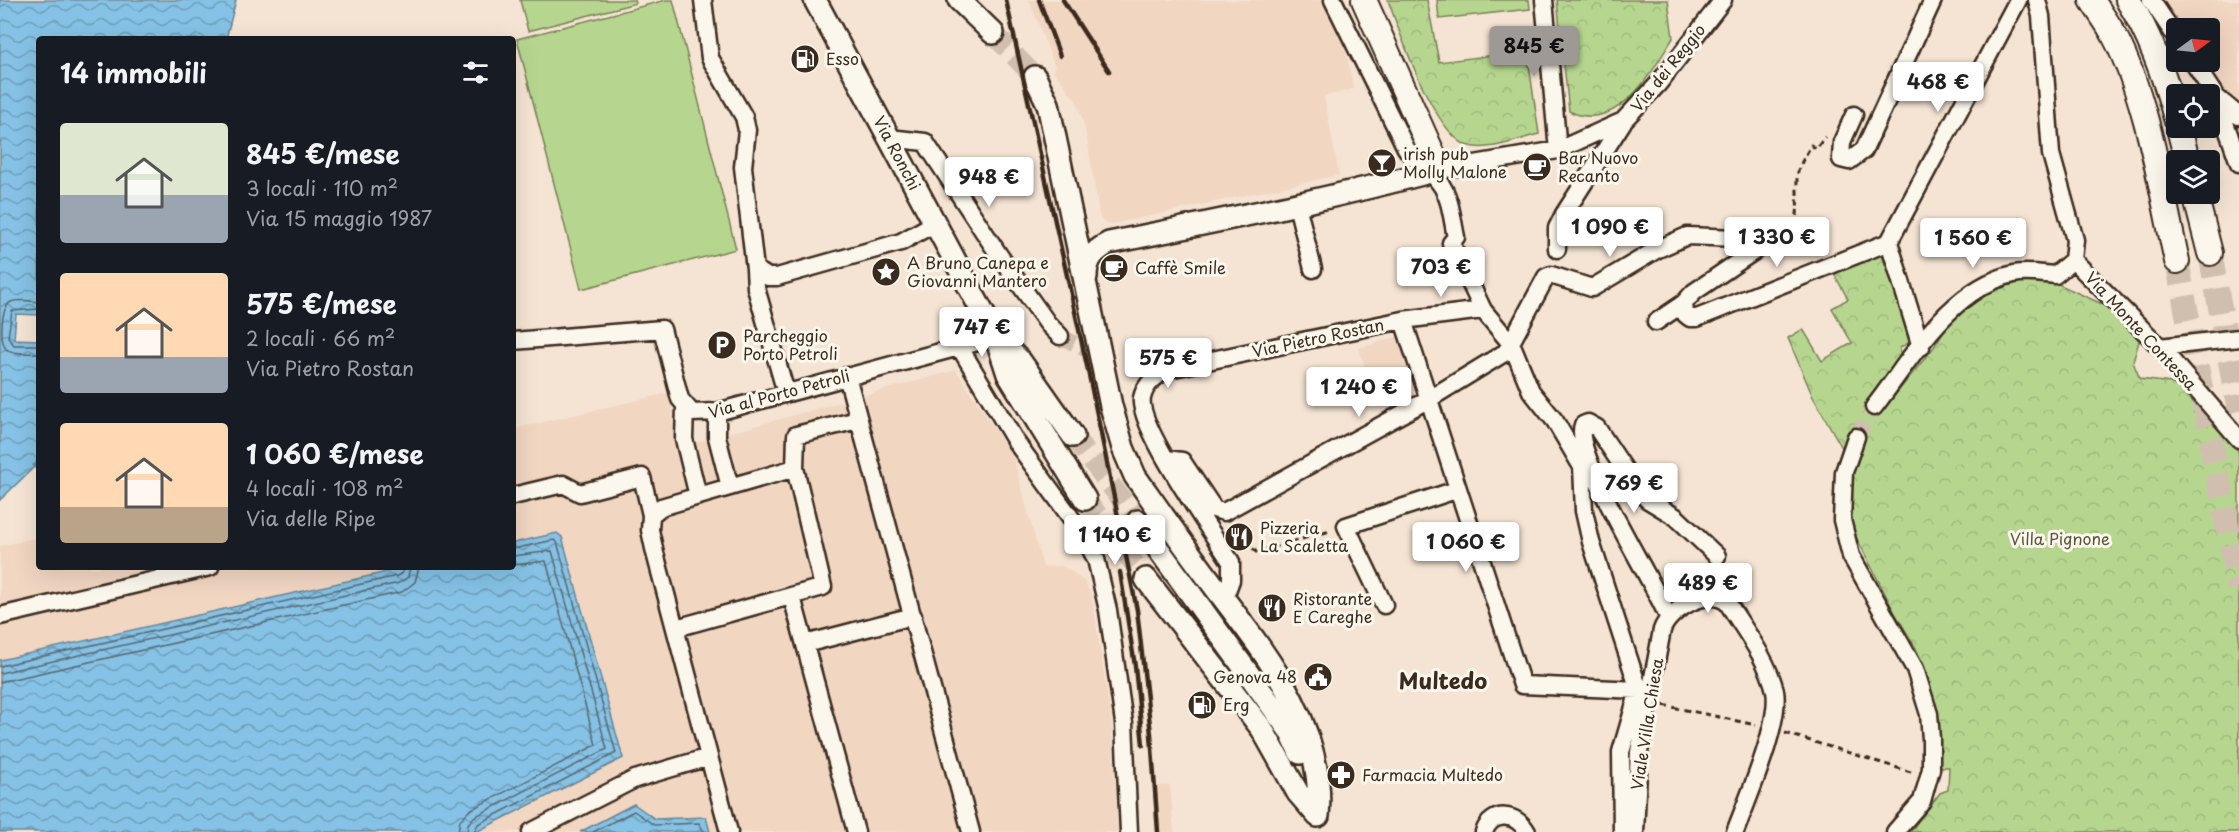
<!DOCTYPE html>
<html lang="it">
<head>
<meta charset="utf-8">
<style>
  body { margin:0; font-family:"Playpen Sans",sans-serif; background:#20242c; color:#f1f3f6; height:100vh; display:flex; flex-direction:column; font-size:22px; white-space:nowrap }
  * { box-sizing:border-box; margin:0 }
  p { font-size:20px; color:#9ea1a6 }
  .icon { flex:none; width:33px; height:33px; fill:none; stroke:currentColor; stroke-width:2; stroke-linecap:round; stroke-linejoin:round }
  .map { position:relative; flex:1; overflow:hidden }
  .drawer { position:absolute; left:36px; top:36px; width:480px; height:534px; display:flex; flex-direction:column; background:#171b24; border-radius:6px; box-shadow:0 6px 24px #0002 }
  .drawer>* { flex:none }
  .needle { width:39px; rotate:75deg }
  .fabs { position:absolute; left:2166px; top:18px; display:grid; gap:12px }
  .fabs a { display:grid; place-items:center; width:54px; height:54px; border-radius:6px; background:#171b24; box-shadow:0 6px 24px #0002; font-size:30px }
  .price { position:absolute; translate:-50% -51px; padding:0 14px; border-radius:6px; background:#fff; color:#222; font-size:20px; line-height:39px; filter:drop-shadow(0 2px 3px #0008) }
  .price::after { content:''; position:absolute; left:50%; top:36px; width:18px; height:14px; margin-left:-9px; background:inherit; clip-path:polygon(0 0,100% 0,50% 100%) }
  .price.current { background:#9f9995; color:#111 }
  ul { padding:0; list-style:none }
  li { display:flex; align-items:center; gap:18px; height:150px; padding:0 24px }
  li span { display:grid; place-items:center; flex:none; width:168px; height:120px; border-radius:6px; color:#555 }
  li>.icon { margin-inline-start:auto }
  span .icon { width:72px; height:72px; fill:#fffc; stroke-width:1 }
  li b { font-size:26px }
  h2 { display:flex; justify-content:space-between; align-items:center; height:72px; padding:0 24px; font-size:26px }
  .map>svg:first-child { display:block }
</style>
</head>
<body>
<div class="map">
<svg width="2239" height="832" viewBox="0 0 2239 832">
  <defs>
    <pattern id="park-crowns" width="20" height="18" patternUnits="userSpaceOnUse" patternTransform="scale(1.5)"><rect width="20" height="18" fill="#b6d68f"/><path d="M2 6a3 3 0 1 1 6 0M12 15a3 3 0 1 1 6 0" fill="none" stroke="#9db87b"/></pattern>
    <pattern id="water-waves" width="16" height="10" patternUnits="userSpaceOnUse" patternTransform="scale(1.5)"><rect width="16" height="10" fill="#85c2e5"/><path d="M0 5q4-4 8 0t8 0" fill="none" stroke="#6e9eb9"/></pattern>
  </defs>
  <rect width="100%" height="100%" fill="#f5e4d3"/>
  <filter id="ink" filterUnits="userSpaceOnUse"><feTurbulence type="fractalNoise" baseFrequency=".0167" numOctaves="2"/><feDisplacementMap in="SourceGraphic" scale="12" xChannelSelector="R" yChannelSelector="G"/><feConvolveMatrix kernelMatrix="1 2 1 2 8 2 1 2 1" color-interpolation-filters="sRGB"/></filter>
  <g filter="url(#ink)">
    <!-- built -->
    <path fill="#f1d6c2" d="M1029 0H1329L1339 20 1354 89 1324 96 1339 175 1108 225 1100 219 1086 133 1077 102 1053 70 1055 67Z
      M2157 0H2239V149L2200 62H2210V28H2177Z
      M1400 336 1417 394 1376 406 1359 348Z
      M956 370 1013 457 1043 567 1062 566 1074 573 1085 582 1092 597 1112 725 1118 832H710L705 817 655 819 634 804 580 832H476L623 757 557 533 513 543V429L669 393 680 447Z
      M39 537V567H409L0 660V546Z
      M1170 785 1174 832H1159L1158 786Z"/>
    <!-- park -->
    <path fill="url(#park-crowns)" stroke="#788056" stroke-width="1.5" d="M1388 0H1427L1439 62 1527 51 1539 134C1518 139 1487 153 1466 145 1433 130 1400 34 1388 0Z
      M1557 0H1668L1673 38C1652 72 1617 135 1569 111Z
      M1874 253 1881 254 1899 296 1909 342 1900 348V363L1871 405 1882 411 1934 347 1953 315 1977 295 1998 286 2026 279 2054 282 2115 310 2134 327 2140 338 2133 362 2140 379 2171 383 2182 390 2239 452V832H1910L1940 793 1948 790 1949 767H1925L1924 732 1939 726 1925 669 1915 646 1896 615 1850 525 1852 476 1862 441 1845 453 1813 397 1788 338 1803 329 1822 361 1852 343 1832 308 1848 299 1833 272Z"/>
    <!-- garden -->
    <path fill="#b6d68f" stroke="#788056" stroke-width="1.5" d="M520 0H635L636 3 528 31Z
      M666 0H673L736 249 581 289 517 39Z
      M1437 0H1529L1530 9 1439 19Z"/>
    <!-- water -->
    <path fill="url(#water-waves)" stroke="#678595" stroke-width="1.5" d="M0 0H236L226 39H39V315L16 314 14 339 39 340V453L35 466 0 500Z
      M557 533 562 537 623 758 476 832H0V660L409 567H513V543Z
      M634 804 655 819 706 817 710 832H580Z"/>
    <g fill="none" stroke-linecap="round" stroke-linejoin="round">
      <!-- shore -->
      <path stroke="#59676e" stroke-width="1.5" d="M39 302C31 301 18 299 11 302 0 308 0 341 6 349 14 355 30 353 39 353
        M39 309 12 311 8 337 14 345H39
        M0 666 397 576 402 573 403 567
        M0 673 399 583 408 577 410 567
        M0 682 402 592 415 582 419 567
        M458 832 460 820 470 810 596 745 546 561 513 565
        M467 832 468 824 474 817 607 749 552 551 513 556
        M474 832 478 824 616 753 557 542 554 540 513 549
        M593 832 634 811 654 825 699 823 704 832"/>
      <!-- stream -->
      <path stroke="#678595" stroke-width="5" d="M35 466 39 465"/>
      <!-- minor-tunnel -->
      <path stroke="#d0bfaf" stroke-width="16" stroke-dasharray="16 8" stroke-linecap="butt" d="M1060 336 1101 357
        M1856 437 1874 407"/>
      <!-- major-tunnel -->
      <path stroke="#d0bfaf" stroke-width="21" stroke-dasharray="21 10" stroke-linecap="butt" d="M993 33 1035 77
        M1073 436 1138 521
        M1085 499 1146 579"/>
      <!-- highway-tunnel -->
      <path stroke="#d0bfaf" stroke-width="24" stroke-dasharray="24 12" stroke-linecap="butt" d="M2210 253 2239 411
        M2177 261 2239 588"/>
      <!-- minor casing -->
      <g stroke="#3b2a1e" stroke-width="21">
        <path id="minor" d="M703 0 710 58 744 117 747 130 743 167 755 269 768 277H777L901 242 935 223
          M1333 0 1406 148C1415 162 1429 169 1439 182 1451 197 1452 219 1456 237L1451 243 1483 310 1512 345 1531 391 1555 421 1582 467 1584 511 1591 542 1639 690 1621 752 1622 832
          M1544 0 1558 150
          M2037 0 2041 16 2051 154 2075 240 2073 260 2160 347 2239 439
          M2151 0 2176 37
          M2193 62 2216 97 2239 163
          M2216 97 2239 116
          M1854 115 1842 142 1841 159 1849 161 1864 150 1933 0
          M889 138 925 142 999 255 1048 324 1060 336
          M1433 171 1558 150 1623 121 1658 84 1723 0
          M1297 205 1313 269
          M1889 242 2018 0
          M1889 242 1921 347
          M1557 249V228L1564 214 1623 122
          M755 269 756 288 786 393
          M1403 320 1522 685 1639 690
          M1656 322 1684 303
          M513 341 662 329 680 399 692 413 717 412 996 337
          M959 346 1016 442 1082 533 1096 559 1108 610 1124 723 1129 832
          M2160 347 2239 338
          M847 376 971 832
          M1874 407C1912 358 1950 288 2014 274 2026 271 2042 274 2055 275L2073 260
          M685 408 684 439 698 496
          M717 412V437L730 487
          M1856 437 1844 472 1842 520 1851 556 1915 669 1929 714 1931 739V769L1922 801 1895 832
          M1166 459 1182 461 1214 509 1224 512 1429 399 1506 352 1546 277 1551 275 1592 288 1656 250 1687 236 1761 239 1759 246 1753 252 1694 292 1684 303 1685 314 1690 318H1697L1889 242
          M513 496 563 484 580 493 642 477 651 515
          M792 597 856 832
          M1224 599 1231 580V562C1213 534 1137 426 1142 398 1145 384 1157 374 1169 369L1403 320 1483 310
          M1384 605 1346 526 1456 490
          M0 616 210 567
          M1668 617C1654 581 1571 453 1583 425L1588 423 1597 428 1639 491 1648 500 1676 517 1717 556
          M676 628 823 587 795 468
          M805 644 913 616
          M531 832 635 779 709 757
          M729 832 655 553 650 530 651 515 661 507 795 468 796 435 858 420
          M1484 832C1492 810 1517 813 1527 832
          M1635 832 1639 752 1662 630C1669 610 1707 587 1727 602 1744 629 1768 660 1775 691 1781 722 1747 800 1735 832"/>
      </g>
      <!-- major casing -->
      <g stroke="#3b2a1e" stroke-width="26">
        <path id="major" d="M815 0 996 337 1008 374 1085 499
          M959 0 993 33
          M1035 77 1048 104 1111 406 1123 448 1135 476C1164 517 1193 559 1224 599 1272 662 1326 733 1318 816
          M1086 277C1086 259 1094 251 1109 243 1217 221 1326 200 1433 171
          M998 339 1021 362 1073 436
          M1138 521 1290 731 1300 753
          M1146 579 1262 729 1298 793 1318 816"/>
      </g>
      <!-- highway casing -->
      <g stroke="#3b2a1e" stroke-width="28">
        <path id="highway" d="M1364 0 1434 157 1433 171
          M2092 0C2099 12 2108 23 2114 35 2148 99 2161 190 2177 261
          M2128 0C2151 37 2165 76 2176 118
          M2179 128 2187 160
          M2195 194 2210 253"/>
      </g>
      <!-- path -->
      <path stroke="#3b2a1e" stroke-width="3" stroke-dasharray="6 4.5" stroke-linecap="butt" d="M1777 236C1808 235 1793 193 1798 172 1800 163 1807 154 1811 145L1816 149 1825 137
        M1233 524 1256 552 1330 531
        M1663 705 1756 725
        M1785 733 1914 773"/>
      <!-- minor -->
      <use href="#minor" stroke="#fbf7ec" stroke-width="16"/>
      <!-- major -->
      <use href="#major" stroke="#fbf7ec" stroke-width="21"/>
      <!-- highway -->
      <use href="#highway" stroke="#fbf7ec" stroke-width="24"/>
      <!-- rail -->
      <path stroke="#3b2a1e" stroke-width="4.5" d="M1006 0 1089 375 1137 610 1151 734 1158 832
        M1039 0 1060 56
        M1063 0 1109 71
        M1120 572 1135 666 1143 745"/>
    </g>
  </g>
  <!-- icons -->
  <defs>
    <g id="fuel-disc" transform="scale(1.5)"><circle r="9.5" fill="#3b2a1e" stroke="#fbf7ec"/><path d="M-5.5-6h7V0h2V4h1.3V-2.5L3-4.5l.8-.8L6-3V5H2.5V1h-1V6h-7ZM-4.2-4.7v3.2H.2V-4.7Z" fill="#fff"/></g>
    <g id="bar-disc" transform="scale(1.5)"><circle r="9.5" fill="#3b2a1e" stroke="#fbf7ec"/><path d="M-6-5H6L.8 .8V4.5H3.5V6h-7V4.5H-.8V.8Z" fill="#fff"/></g>
    <g id="cafe-disc" transform="scale(1.5)"><circle r="9.5" fill="#3b2a1e" stroke="#fbf7ec"/><path d="M-5.5-4.5H6V0H3Q3 3.5 0 3.5H-2.5Q-5.5 3.5-5.5 0ZM3-3.2v2h1.7v-2ZM-6 4.5H4V6H-6Z" fill="#fff"/></g>
    <g id="sight-disc" transform="scale(1.5)"><circle r="9.5" fill="#3b2a1e" stroke="#fbf7ec"/><path d="M0-6L1.8-2.2L6-1.7L2.9 1.2L3.7 5.4L0 3.3L-3.7 5.4L-2.9 1.2L-6-1.7L-1.8-2.2Z" fill="#fff"/></g>
    <g id="parking-disc" transform="scale(1.5)"><circle r="9.5" fill="#3b2a1e" stroke="#fbf7ec"/><path d="M-3.5-5.5H1a3.5 3.5 0 0 1 0 7H-1V5.5H-3.5ZM-1-3.4V-.6H.8a1.4 1.4 0 0 0 0-2.8Z" fill="#fff"/></g>
    <g id="restaurant-disc" transform="scale(1.5)"><circle r="9.5" fill="#3b2a1e" stroke="#fbf7ec"/><path d="M-5-6h1v4h1v-4h1v4h1v-4h1v5L-1.5 .5V6h-2V.5L-5-1ZM5-6V6H3V1.5H1.5Q1.5-4 5-6Z" fill="#fff"/></g>
    <g id="civic-disc" transform="scale(1.5)"><circle r="9.5" fill="#3b2a1e" stroke="#fbf7ec"/><path d="M-.6-6.5H3V-4.5H.6V-3L4-1V1h2V6H-6V1h2V-1L-.6-3ZM-1.2 2.5V6h2.4V2.5Z" fill="#fff"/></g>
    <g id="pharmacy-disc" transform="scale(1.5)"><circle r="9.5" fill="#3b2a1e" stroke="#fbf7ec"/><path d="M-2-6h4v4h4v4h-4v4h-4v-4h-4v-4h4Z" fill="#fff"/></g>
  </defs>
  <g fill-rule="evenodd">
    <use href="#fuel-disc" x="805" y="59"/>
    <use href="#bar-disc" x="1382" y="163"/>
    <use href="#cafe-disc" x="1537" y="167"/>
    <use href="#cafe-disc" x="1114" y="268"/>
    <use href="#sight-disc" x="886" y="272"/>
    <use href="#parking-disc" x="722" y="345"/>
    <use href="#restaurant-disc" x="1239" y="537"/>
    <use href="#restaurant-disc" x="1272" y="608"/>
    <use href="#civic-disc" x="1318" y="677"/>
    <use href="#fuel-disc" x="1202" y="705"/>
    <use href="#pharmacy-disc" x="1341" y="775"/>
  </g>
  <g text-anchor="middle" stroke-width="6" stroke-linejoin="round" paint-order="stroke">
    <!-- poi labels -->
    <g font-size="16" fill="#3b2a1e" stroke="#fbf7ec" text-anchor="start">
      <text x="826" y="65">Esso</text>
      <text x="1403" y="160">irish pub<tspan x="1403" dy="18">Molly Malone</tspan></text>
      <text x="1558" y="164">Bar Nuovo<tspan x="1558" dy="18">Recanto</tspan></text>
      <text x="907" y="269">A Bruno Canepa e<tspan x="907" dy="18">Giovanni Mantero</tspan></text>
      <text x="1135" y="274">Caffè Smile</text>
      <text x="743" y="342">Parcheggio<tspan x="743" dy="18">Porto Petroli</tspan></text>
      <text x="1260" y="534">Pizzeria<tspan x="1260" dy="18">La Scaletta</tspan></text>
      <text x="1293" y="605">Ristorante<tspan x="1293" dy="18">E Careghe</tspan></text>
      <text x="1297" y="683" text-anchor="end">Genova 48</text>
      <text x="1223" y="711">Erg</text>
      <text x="1362" y="781">Farmacia Multedo</text>
    </g>
    <!-- street labels -->
    <g font-size="16" fill="#3b2a1e" stroke="#fbf7ec">
      <text transform="translate(1668 68) rotate(-51)" y="6">Via dei Reggio</text>
      <text transform="translate(897 153) rotate(62)" y="6">Via Ronchi</text>
      <text transform="translate(2141 331) rotate(47)" y="6">Via Monte Contessa</text>
      <text transform="translate(1318 338) rotate(-12)" y="6">Via Pietro Rostan</text>
      <text transform="translate(779 394) rotate(-15)" y="6">Via al Porto Petroli</text>
      <text transform="translate(1647 724) rotate(-81)" y="6">Viale Villa Chiesa</text>
    </g>
    <!-- park labels -->
    <g font-size="16" fill="#5a553a" stroke="#fbf7ec">
      <text x="2060" y="545">Villa Pignone</text>
    </g>
    <!-- district labels -->
    <g font-size="22" font-weight="bold" fill="#3b2a1e" stroke="#fbf7ec">
      <text x="1443" y="689">Multedo</text>
    </g>
  </g>
</svg>
<div class="fabs">
<a><svg class="needle" viewBox="-14 -14 28 28"><path d="M0-13l5 13h-10z" fill="#e53935"/><path d="M0 13l5-13h-10z" fill="#9ea1a6"/></svg></a>
<a><svg class="icon" aria-label="locate" viewBox="0 0 24 24"><circle cx="12" cy="12" r="6"/><path d="M12 2v4M12 18v4M2 12h4M18 12h4"/></svg></a>
<a><svg class="icon" aria-label="layers" viewBox="0 0 24 24"><path d="M12 4l9 5-9 5-9-5zM3 14l9 5 9-5"/></svg></a>
</div>
<b class="price current" style="left:1534px;top:77px">845 €</b>
<b class="price" style="left:1938px;top:113px">468 €</b>
<b class="price" style="left:989px;top:208px">948 €</b>
<b class="price" style="left:1610px;top:258px">1 090 €</b>
<b class="price" style="left:1777px;top:268px">1 330 €</b>
<b class="price" style="left:1973px;top:269px">1 560 €</b>
<b class="price" style="left:1441px;top:298px">703 €</b>
<b class="price" style="left:982px;top:358px">747 €</b>
<b class="price" style="left:1168px;top:389px">575 €</b>
<b class="price" style="left:1359px;top:418px">1 240 €</b>
<b class="price" style="left:1634px;top:514px">769 €</b>
<b class="price" style="left:1115px;top:566px">1 140 €</b>
<b class="price" style="left:1466px;top:573px">1 060 €</b>
<b class="price" style="left:1708px;top:614px">489 €</b>
<section class="drawer">
<h2>14 immobili<svg class="icon" aria-label="filters" viewBox="0 0 24 24"><path d="M4 7h16M4 17h16"/><circle cx="9" cy="7" r="2"/><circle cx="15" cy="17" r="2"/></svg></h2>
<ul>
<li><span style="background:linear-gradient(#dfe7d0 60%,#9aa5b1 0)"><svg class="icon" aria-label="home" viewBox="0 0 24 24"><path d="M3 11l9-7 9 7M6 9v11h12V9"/></svg></span><div><b>845 €/mese</b><p>3 locali · 110 m²</p><p>Via 15 maggio 1987</p></div></li>
<li><span style="background:linear-gradient(#ffd9b3 70%,#9aa5b1 0)"><svg class="icon" aria-label="home" viewBox="0 0 24 24"><path d="M3 11l9-7 9 7M6 9v11h12V9"/></svg></span><div><b>575 €/mese</b><p>2 locali · 66 m²</p><p>Via Pietro Rostan</p></div></li>
<li><span style="background:linear-gradient(#ffd9b3 70%,#b9a48a 0)"><svg class="icon" aria-label="home" viewBox="0 0 24 24"><path d="M3 11l9-7 9 7M6 9v11h12V9"/></svg></span><div><b>1 060 €/mese</b><p>4 locali · 108 m²</p><p>Via delle Ripe</p></div></li>
</ul>
</section>
</div>
</body>
</html>
